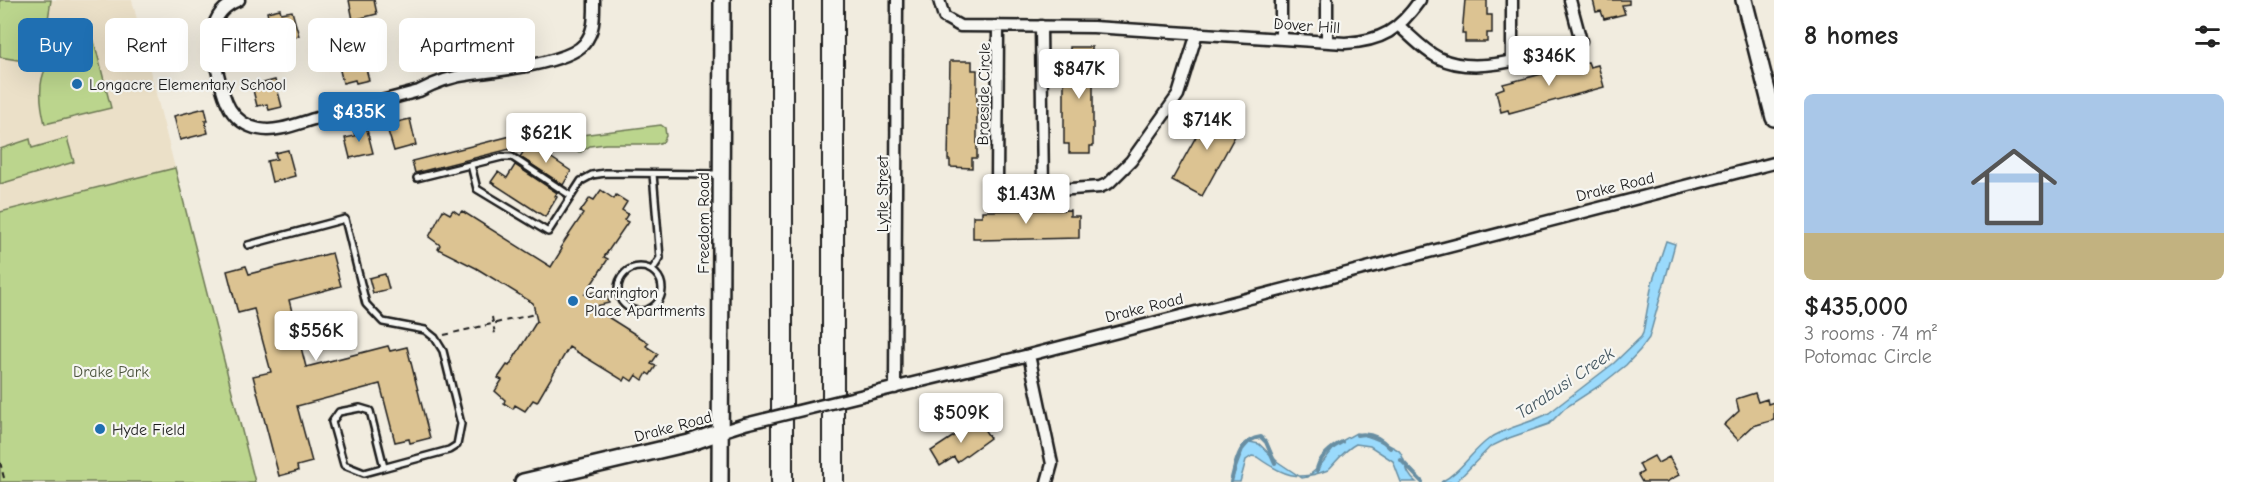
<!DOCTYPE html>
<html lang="en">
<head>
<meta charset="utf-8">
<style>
  body { margin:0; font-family:"Comic Neue",sans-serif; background:#f6f6f6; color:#222; height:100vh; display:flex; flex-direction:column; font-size:22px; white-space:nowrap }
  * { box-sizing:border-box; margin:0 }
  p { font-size:20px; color:#767676 }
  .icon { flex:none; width:33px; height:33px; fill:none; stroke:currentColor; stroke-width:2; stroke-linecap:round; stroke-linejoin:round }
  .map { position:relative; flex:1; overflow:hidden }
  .details { display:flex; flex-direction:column; background:#fff; width:480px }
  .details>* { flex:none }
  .banner { position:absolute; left:18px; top:18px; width:570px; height:54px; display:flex; gap:12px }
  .price { position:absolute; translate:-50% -51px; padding:0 14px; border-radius:6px; background:#fff; color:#222; font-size:20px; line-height:39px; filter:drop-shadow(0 2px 3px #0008) }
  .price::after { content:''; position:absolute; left:50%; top:36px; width:18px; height:14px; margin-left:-9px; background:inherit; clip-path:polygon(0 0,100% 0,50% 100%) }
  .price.on { background:#1f6fb2; color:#fff }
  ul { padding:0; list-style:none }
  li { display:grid; align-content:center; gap:12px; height:318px; padding:0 30px }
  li+li { border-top:2px solid #e0e0e0 }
  li span { display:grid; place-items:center; height:186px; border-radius:9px; color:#555 }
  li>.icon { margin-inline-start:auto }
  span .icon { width:108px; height:108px; fill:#fffc; stroke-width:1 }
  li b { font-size:26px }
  h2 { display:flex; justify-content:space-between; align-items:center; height:72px; padding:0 30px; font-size:26px }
  .tag { padding:0 21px; border-radius:9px; background:#fff; box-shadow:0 6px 24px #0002; font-size:21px; line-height:54px }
  .tag.on { background:#1f6fb2; color:#fff }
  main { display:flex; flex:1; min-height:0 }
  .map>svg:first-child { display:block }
</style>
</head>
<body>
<main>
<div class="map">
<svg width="1774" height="482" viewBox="0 0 1774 482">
  <rect width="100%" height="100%" fill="#f1ecdf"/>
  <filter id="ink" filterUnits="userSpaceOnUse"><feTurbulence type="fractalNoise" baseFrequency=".0167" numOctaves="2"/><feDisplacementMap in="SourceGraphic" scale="12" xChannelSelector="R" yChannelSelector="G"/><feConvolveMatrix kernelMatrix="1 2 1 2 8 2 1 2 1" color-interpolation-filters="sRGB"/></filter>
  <g filter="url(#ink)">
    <!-- built -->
    <path fill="#ebe0c8" d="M0 0H132L175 168 0 212Z"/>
    <!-- green -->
    <path fill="#bbd58d" stroke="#6c7854" stroke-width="1.5" d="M0 0H51L41 64 0 57Z
      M94 41 111 108 45 124C33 75 43 52 94 41Z
      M661 125 665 128 666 136 663 142 656 144H605L590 146 581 152 575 151 572 145 574 137 581 135Z
      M67 138 74 162 0 184V149L30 139 32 148Z
      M175 168 255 482H0V212Z"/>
    <!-- water -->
    <path fill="#9adafc" stroke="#688ea2" stroke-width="1.5" d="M1666 241 1675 244 1672 255 1649 338 1640 350 1626 365 1602 384 1565 408 1549 424 1509 438 1490 447 1456 482H1441C1461 472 1471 452 1489 439 1507 426 1530 424 1549 413L1614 363 1641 337 1643 333 1652 283Z
      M1356 433C1363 434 1397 447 1400 452 1407 463 1405 474 1416 482H1401L1393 461 1370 446 1356 444C1344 450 1337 461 1328 470 1298 482 1282 475 1257 457L1252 456 1246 460 1240 482H1231L1243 450 1250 442 1259 444 1278 462 1302 478 1307 477 1319 467 1338 443Z"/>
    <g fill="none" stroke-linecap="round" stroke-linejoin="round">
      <!-- stream -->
      <path stroke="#688ea2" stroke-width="4" d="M1357 435C1370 432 1381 438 1390 448
        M1401 460 1422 482
        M1317 471C1317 459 1332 447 1342 442
        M1231 482C1236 463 1238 440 1261 437L1266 442 1275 463"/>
    </g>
    <!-- building -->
    <path fill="#dcc392" stroke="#1c1c1c" stroke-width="1.5" d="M349 0H374L377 14 353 20Z
      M1465 0H1487V15H1492V33H1487V42H1465V34H1462Z
      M1593 0H1629V4L1622 5 1625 14 1604 19 1601 11 1596 12Z
      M280 9 281 13 292 11 299 36 274 42 267 12Z
      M438 32 445 59 421 68 413 38Z
      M1070 47H1092V54H1093V146H1090V153H1069V144H1064V56H1070Z
      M361 50 369 80 356 83 355 80 343 83 338 62 346 60 345 54Z
      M950 61H972V70H977V158H972V168L950 167V160H948Z
      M1588 62 1590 67 1598 65 1604 87 1509 113 1508 110 1501 112 1496 91 1504 88 1503 84Z
      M275 80 282 107 269 110 267 104 257 106 252 86Z
      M1213 106 1242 123 1202 196 1172 180Z
      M205 108 208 121H205L208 133 180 140 174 116Z
      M410 119 416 145 394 151 388 131 398 128 397 122Z
      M366 126 373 153 350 158 345 138 355 136 353 129Z
      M515 135 518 147 415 173 412 161Z
      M529 143 571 171 563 185 520 157Z
      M288 150 295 176 272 182 267 161 277 159 275 153Z
      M515 165 557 193 555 196 557 197 545 217 491 182 498 172 507 178Z
      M601 190 614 199 616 195 627 202 622 210 628 214 624 220 628 222 604 257 608 259 585 294 606 290 609 303 592 307 649 343 646 346 658 354 651 364 656 366 650 375 647 373 643 380 636 375 632 381 626 377 624 381 569 347 537 402 533 400 525 411 515 405 513 409 504 403 505 400 495 391 502 380 498 378 507 365 509 366 537 321 533 303 476 268 438 249 440 245 429 237 443 210 450 214 453 210 459 214 462 211 551 267 562 249 560 248 583 214 580 212 590 198 594 200Z
      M1070 210V216H1079V238L980 240V238H973V216H982V211Z
      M332 253 341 286 289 300 306 367 388 346 390 351 407 347 430 438 410 443 409 439 395 442 380 384 297 406 312 462 297 466 298 471 279 476 253 376 271 372 254 309 238 313 227 271 246 266 249 274Z
      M385 274 389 289 373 293 369 278Z
      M1755 393 1758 402 1767 399 1768 404 1774 402V420L1753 426 1738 440 1724 425 1739 411 1736 399Z
      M978 420 990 438 957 462 954 457 940 466 931 451Z
      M1654 456 1658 463 1669 457 1679 475 1666 482H1642L1638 475 1643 472 1639 464Z"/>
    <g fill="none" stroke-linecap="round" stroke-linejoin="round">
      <!-- lane casing -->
      <g stroke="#1c1c1c" stroke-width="10">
        <path id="lane" d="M471 165 477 189 548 232 581 181 592 175 605 173 720 174
          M417 178 502 157H512L571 196
          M248 245 345 219 366 304 383 322 425 330 435 338 443 351 461 424 457 445 449 450 364 473 344 465 332 422 339 412 360 408 370 411 384 467
          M618 289a22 22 0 1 1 44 0a22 22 0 1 1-44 0Z
          M652 270 660 258 653 174"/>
      </g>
      <!-- street casing -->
      <g stroke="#1c1c1c" stroke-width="15">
        <path id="street" d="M239 0C205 13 210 46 218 74 224 99 230 123 259 129 277 133 299 123 317 118 351 109 385 100 419 91 436 82 454 76 472 74 498 71 568 63 584 44 595 31 594 16 594 0
          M939 0 944 17 960 26 1093 27 1345 43C1382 41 1399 30 1420 0
          M1281 0V39
          M998 26 997 186 1002 191H1043
          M1041 26 1043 191 1100 187 1109 183 1131 161 1178 95 1197 33
          M1399 26C1412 37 1424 51 1439 58 1479 78 1541 53 1581 41L1570 0
          M1327 42V0
          M1512 60V0
          M1029 355 1052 464 1047 482
          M895 388 897 0
          M868 394 1029 355 1774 163
          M720 432 745 424"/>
      </g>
      <!-- secondary casing -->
      <g stroke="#1c1c1c" stroke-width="20">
        <path id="secondary" d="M1744 0 1774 118
          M523 482 689 443 720 432
          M720 482 722 0"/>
      </g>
      <!-- highway casing -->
      <g stroke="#1c1c1c" stroke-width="24">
        <path id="highway" d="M833 0V482
          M782 482V0"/>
      </g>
      <!-- path -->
      <path stroke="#1c1c1c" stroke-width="2" stroke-dasharray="6 4.5" stroke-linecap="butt" d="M492 317 495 334
        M444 335 535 314
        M0 462 5 482"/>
      <!-- lane -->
      <use href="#lane" stroke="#f6f6f2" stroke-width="5"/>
      <!-- street -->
      <use href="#street" stroke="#f6f6f2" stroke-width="10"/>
      <!-- secondary -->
      <use href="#secondary" stroke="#f6f6f2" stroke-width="15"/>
      <!-- highway -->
      <use href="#highway" stroke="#f6f6f2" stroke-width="20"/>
      <!-- street-bridge casing -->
      <g stroke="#1c1c1c" stroke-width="15" stroke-linecap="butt">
        <path id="street-bridge" d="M745 424 868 394"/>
      </g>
      <!-- street-bridge -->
      <use href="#street-bridge" stroke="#f6f6f2" stroke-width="10"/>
    </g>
  </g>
  <!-- markers -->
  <g fill="#1f6fb2" stroke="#f6f6f2" stroke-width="2">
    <circle cx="77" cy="84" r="6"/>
    <circle cx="573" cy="301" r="6"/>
    <circle cx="100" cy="429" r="6"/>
  </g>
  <g text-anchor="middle" stroke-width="4.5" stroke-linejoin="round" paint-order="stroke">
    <!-- street labels -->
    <g font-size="16" fill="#1c1c1c" stroke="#f6f6f2">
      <text transform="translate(1307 25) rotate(4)" y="6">Dover Hill</text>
      <text transform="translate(983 94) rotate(-89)" y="6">Braeside Circle</text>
      <text transform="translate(1615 186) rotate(-14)" y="6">Drake Road</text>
      <text transform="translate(882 194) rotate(-90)" y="6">Lytle Street</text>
      <text transform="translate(703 223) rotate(-90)" y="6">Freedom Road</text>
      <text transform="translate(1144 307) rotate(-14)" y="6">Drake Road</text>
      <text transform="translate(673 426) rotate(-15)" y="6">Drake Road</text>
    </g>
    <!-- poi labels -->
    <g font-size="16" fill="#1c1c1c" stroke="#f6f6f2" text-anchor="start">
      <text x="89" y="90">Longacre Elementary School</text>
      <text x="585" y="298">Carrington<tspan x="585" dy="18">Place Apartments</tspan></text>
      <text x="112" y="435">Hyde Field</text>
    </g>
    <!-- park labels -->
    <g font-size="16" fill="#4c543e" stroke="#f6f6f2">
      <text x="111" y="377">Drake Park</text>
    </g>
    <!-- water labels -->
    <g font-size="18" font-style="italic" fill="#42555f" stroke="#f6f6f2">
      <text transform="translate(1565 383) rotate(-34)" y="6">Tarabusi Creek</text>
    </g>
  </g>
</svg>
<b class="price" style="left:1549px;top:87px">$346K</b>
<b class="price" style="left:1079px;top:100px">$847K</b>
<b class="price on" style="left:359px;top:143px">$435K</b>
<b class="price" style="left:1207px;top:151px">$714K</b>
<b class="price" style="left:546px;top:164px">$621K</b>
<b class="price" style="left:1026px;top:225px">$1.43M</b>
<b class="price" style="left:316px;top:362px">$556K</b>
<b class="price" style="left:961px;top:444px">$509K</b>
<div class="banner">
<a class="tag on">Buy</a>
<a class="tag">Rent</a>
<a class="tag">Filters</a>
<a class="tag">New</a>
<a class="tag">Apartment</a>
</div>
</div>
<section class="details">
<h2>8 homes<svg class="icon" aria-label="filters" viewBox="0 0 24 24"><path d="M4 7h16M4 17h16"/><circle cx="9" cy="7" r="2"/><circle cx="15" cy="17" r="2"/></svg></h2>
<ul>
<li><span style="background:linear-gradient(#a9c7e8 75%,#c2b280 0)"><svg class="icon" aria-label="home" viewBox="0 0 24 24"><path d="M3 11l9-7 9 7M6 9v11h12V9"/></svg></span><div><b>$435,000</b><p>3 rooms · 74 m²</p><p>Potomac Circle</p></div></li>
</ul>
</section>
</main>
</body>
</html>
